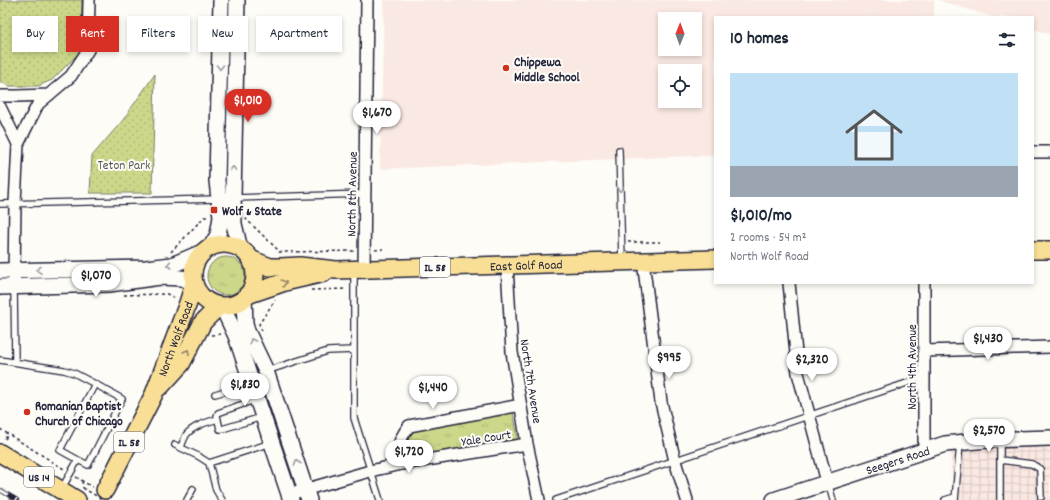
<!DOCTYPE html>
<html lang="en">
<head>
<meta charset="utf-8">
<style>
  body { margin:0; font-family:Dekko,sans-serif; background:#f6f6f7; color:#1f2937; height:100vh; display:flex; flex-direction:column; font-size:15px; white-space:nowrap }
  * { box-sizing:border-box; margin:0 }
  p { font-size:13px; color:#747a83 }
  .icon { flex:none; width:22px; height:22px; fill:none; stroke:currentColor; stroke-width:2; stroke-linecap:round; stroke-linejoin:round }
  .map { position:relative; flex:1; overflow:hidden }
  .panel { position:absolute; left:714px; top:16px; width:320px; height:268px; display:flex; flex-direction:column; background:#fff; border-radius:0px; box-shadow:0 2px 6px #0003 }
  .panel>* { flex:none }
  .guide { position:absolute; left:12px; top:16px; width:380px; height:36px; display:flex; gap:8px }
  .needle { width:26px; rotate:1deg }
  .tools { position:absolute; left:658px; top:12px; display:grid; gap:8px }
  .tools a { display:grid; place-items:center; width:44px; height:44px; border-radius:0px; background:#fff; box-shadow:0 2px 6px #0003; font-size:20px }
  .price { position:absolute; translate:-50% -34px; padding:0 9px; border-radius:14px; background:#fff; color:#222; font-size:13px; line-height:26px; filter:drop-shadow(0 1px 2px #0008) }
  .price::after { content:''; position:absolute; left:50%; top:24px; width:12px; height:9px; margin-left:-6px; background:inherit; clip-path:polygon(0 0,100% 0,50% 100%) }
  .price.on { background:#d93025; color:#fff }
  ul { padding:0; list-style:none }
  li { display:grid; align-content:center; gap:8px; height:212px; padding:0 16px }
  li+li { border-top:1px solid #e0e1e3 }
  li span { display:grid; place-items:center; height:124px; border-radius:0px; color:#555 }
  li>.icon { margin-inline-start:auto }
  span .icon { width:72px; height:72px; fill:#fffc; stroke-width:1 }
  li b { font-size:17px }
  h2 { display:flex; justify-content:space-between; align-items:center; height:48px; padding:0 16px; font-size:17px }
  .chip { padding:0 14px; border-radius:0px; background:#fff; box-shadow:0 2px 6px #0003; font-size:14px; line-height:36px }
  .chip.on { background:#d93025; color:#fff }
  .map>svg:first-child { display:block }
</style>
</head>
<body>
<div class="map">
<svg width="1050" height="500" viewBox="0 0 1050 500">
  <defs>
    <pattern id="industrial-grid" width="8" height="8" patternUnits="userSpaceOnUse"><rect width="8" height="8" fill="#fae8e2"/><path d="M0 4h8M4 0v8" fill="none" stroke="#d6c7c3"/></pattern>
    <pattern id="grass-tufts" width="24" height="20" patternUnits="userSpaceOnUse"><rect width="24" height="20" fill="#ccd78a"/><path d="M3 7l-1-3M5 7V3M7 7l1-3M15 17l-1-3M17 17v-4M19 17l1-3" fill="none" stroke="#afb878"/></pattern>
    <pattern id="park-dots" width="8" height="8" patternUnits="userSpaceOnUse"><rect width="8" height="8" fill="#ccd78a"/><path d="M2 2h.1M6 6h.1" fill="none" stroke="#afb878" stroke-width="1.8" stroke-linecap="round"/></pattern>
  </defs>
  <rect width="100%" height="100%" fill="#fdfcf7"/>
  <filter id="ink" filterUnits="userSpaceOnUse"><feTurbulence type="fractalNoise" baseFrequency=".025" numOctaves="2"/><feDisplacementMap in="SourceGraphic" scale="8" xChannelSelector="R" yChannelSelector="G"/><feConvolveMatrix kernelMatrix="1 2 1 2 8 2 1 2 1" color-interpolation-filters="sRGB"/></filter>
  <g filter="url(#ink)">
    <!-- built -->
    <path fill="#fae8e2" fill-rule="evenodd" d="M384 0H934V17H715V155L380 169ZM665 19H695V49H665ZM665 71H695V101H665Z
      M938 0H1050V34L1033 29V17H993Z"/>
    <!-- industrial -->
    <path fill="url(#industrial-grid)" d="M1050 444V500H952L951 451 968 446Z"/>
    <!-- grass -->
    <path fill="url(#grass-tufts)" stroke="#777c62" d="M207 276a19 19 0 1 1 38 0a19 19 0 1 1-38 0Z
      M513 412 518 439 412 457C402 448 405 438 415 431Z"/>
    <!-- park -->
    <path fill="url(#park-dots)" stroke="#777c62" d="M0 0H82L81 46 78 54 52 80 38 86H8L0 81Z
      M155 74 152 193H90L92 156 123 120Z"/>
    <g fill="none" stroke-linecap="round" stroke-linejoin="round">
      <!-- lane casing -->
      <g stroke="#22223b" stroke-width="8">
        <path id="lane" d="M619 150 622 260
          M233 198 365 194
          M0 204 219 199
          M354 272V418L380 500
          M14 287 15 362
          M0 360 64 370 74 373 95 384
          M266 371 328 351 354 350
          M215 394 251 384
          M257 399 218 413 217 416 220 429H222L262 417
          M1000 440V500
          M175 445 198 456 209 463 216 490 222 500
          M181 447C182 444 184 439 186 435 193 426 207 422 218 419
          M1000 460 1032 464 1040 469 1041 497
          M209 463 271 443
          M828 482 833 500
          M62 488 78 460 88 465 122 399 95 384 60 450 78 460
          M187 500 193 489
          M556 500 925 377
          M945 500 955 497
          M955 500 960 444"/>
      </g>
      <!-- street casing -->
      <g stroke="#22223b" stroke-width="14">
        <path id="street" d="M0 96H17L49 95
          M0 107 18 144
          M1033 152H1050
          M643 261 661 402 675 461 687 500
          M507 266 512 352 527 444 539 500
          M364 269 367 0
          M14 279 15 203 18 144 38 104 71 76 88 50 89 0
          M789 283 798 373 827 482
          M925 351 1050 347
          M924 451V283
          M402 464C397 446 398 441 409 426L521 405
          M290 494 370 471 402 464 527 444"/>
      </g>
      <!-- secondary casing -->
      <g stroke="#22223b" stroke-width="18">
        <g id="secondary">
          <path d="M237 0 233 198 234 224 240 249"/>
          <path d="M210 248 218 235 221 217 217 181 221 0"/>
          <path d="M0 271 146 268 172 265 205 251"/>
          <path d="M0 287 109 284 160 277 181 278 194 282"/>
          <path d="M244 298 245 323 247 331 266 371 309 500"/>
          <path d="M222 306 236 336 291 500"/>
          <path id="s1" d="M774 500 945 444 988 440 1050 438"/>
        </g>
      </g>
      <!-- primary casing -->
      <g stroke="#22223b" stroke-width="20">
        <g id="primary">
          <circle cx="224" cy="275" r="31"/>
          <path d="M1033 250H1050"/>
          <path id="s2" d="M250 259 270 267H280L300 266 336 270 715 259"/>
          <path d="M247 295 285 282 324 273"/>
          <path d="M161 386 181 364 203 322 219 306"/>
          <path d="M0 453 77 500"/>
          <path id="s3" d="M105 490 154 394 188 303 194 284"/>
        </g>
      </g>
      <!-- path -->
      <path stroke="#22223b" stroke-width="1.5" stroke-dasharray="3 3" stroke-linecap="butt" d="M245 218 277 249 279 252 355 251
        M628 242H660
        M375 250 383 249
        M171 252 204 217H208
        M311 290 347 289
        M124 295 167 294 175 298
        M262 331 259 324 275 300
        M211 335 221 334
        M0 429 64 469
        M5 439 8 434
        M76 477 92 487
        M82 481 83 488"/>
      <!-- lane -->
      <use href="#lane" stroke="#fdfcf7" stroke-width="5.5"/>
      <!-- street -->
      <use href="#street" stroke="#fdfcf7" stroke-width="11"/>
      <!-- secondary -->
      <use href="#secondary" stroke="#fdfcf7" stroke-width="15"/>
      <!-- primary -->
      <use href="#primary" stroke="#f9df96" stroke-width="17"/>
      <!-- rail casing -->
      <g stroke="#22223b" stroke-width="4.5">
        <path id="rail" d="M0 490 17 500"/>
      </g>
      <!-- rail -->
      <use href="#rail" stroke="#fdfcf7" stroke-width="3" stroke-dasharray="9" stroke-linecap="butt"/>
      <!-- path-bridge -->
      <path stroke="#22223b" stroke-width="1.5" stroke-dasharray="3 3" stroke-linecap="butt" d="M83 488 103 500"/>
    </g>
    <!-- one-way arrows -->
    <defs><path id="oneway-chevron" d="M-2-3.5L2.5 0L-2 3.5" fill="none" stroke-width="1.6" stroke-linecap="round" stroke-linejoin="round"/></defs>
    <g stroke="#9a9aa2">
      <use href="#oneway-chevron" transform="translate(220 67) rotate(91)"/>
      <use href="#oneway-chevron" transform="translate(233 169) rotate(-89)"/>
      <use href="#oneway-chevron" transform="translate(620 189) rotate(88)"/>
      <use href="#oneway-chevron" transform="translate(169 265) rotate(169)"/>
      <use href="#oneway-chevron" transform="translate(39 270) rotate(179)"/>
      <use href="#oneway-chevron" transform="translate(252 341) rotate(-115)"/>
      <use href="#oneway-chevron" transform="translate(297 463) rotate(-109)"/>
    </g>
    <g stroke="#8e8068">
      <use href="#oneway-chevron" transform="translate(284 283) rotate(-15)"/>
      <use href="#oneway-chevron" transform="translate(187 352) rotate(-60)"/>
    </g>
  </g>
  <!-- markers -->
  <g fill="#c8321e" stroke="#fdfcf7" stroke-width="1.5">
    <circle cx="506" cy="68" r="4"/>
    <rect x="210" y="206" width="8" height="8" rx="2"/>
    <circle cx="27" cy="412" r="4"/>
  </g>
  <g text-anchor="middle" stroke-width="4" stroke-linejoin="round" paint-order="stroke">
    <!-- shield labels -->
    <g fill="#fdfcf7" stroke="#646373" stroke-width="1">
      <rect x="420" y="257" width="30" height="20" rx="3"/>
      <rect x="114" y="432" width="30" height="20" rx="3"/>
      <rect x="24" y="467" width="30" height="20" rx="3"/>
    </g>
    <g font-size="12" font-weight="bold" fill="#22223b">
      <text x="435" y="271">IL 58</text>
      <text x="129" y="446">IL 58</text>
      <text x="39" y="481">US 14</text>
    </g>
    <!-- poi labels -->
    <g font-size="13" font-weight="bold" fill="#22223b" stroke="#fdfcf7" text-anchor="start">
      <text x="514" y="66">Chippewa<tspan x="514" dy="15">Middle School</tspan></text>
      <text x="222" y="215">Wolf &amp; State</text>
      <text x="35" y="410">Romanian Baptist<tspan x="35" dy="15">Church of Chicago</tspan></text>
    </g>
    <!-- park labels -->
    <g font-size="13" fill="#555853" stroke="#fdfcf7">
      <text x="124" y="169">Teton Park</text>
    </g>
    <!-- street labels -->
    <g font-size="13" fill="#22223b" stroke="#fdfcf7">
      <text transform="translate(351 194) rotate(-89)" y="5">North 8th Avenue</text>
      <text dy="5" stroke="none"><textPath href="#s2" startOffset="278">East Golf Road</textPath></text>
      <text dy="5" stroke="none"><textPath href="#s3" startOffset="167">North Wolf Road</textPath></text>
      <text transform="translate(911 367) rotate(-90)" y="5">North 4th Avenue</text>
      <text transform="translate(532 381) rotate(81)" y="5">North 7th Avenue</text>
      <text transform="translate(486 437) rotate(-9)" y="5">Yale Court</text>
      <text dy="5" stroke="none"><textPath href="#s1" startOffset="130">Seegers Road</textPath></text>
    </g>
  </g>
</svg>
<div class="tools">
<a><svg class="needle" viewBox="-14 -14 28 28"><path d="M0-13l5 13h-10z" fill="#e53935"/><path d="M0 13l5-13h-10z" fill="#747a83"/></svg></a>
<a><svg class="icon" aria-label="locate" viewBox="0 0 24 24"><circle cx="12" cy="12" r="6"/><path d="M12 2v4M12 18v4M2 12h4M18 12h4"/></svg></a>
</div>
<b class="price on" style="left:248px;top:123px">$1,010</b>
<b class="price" style="left:377px;top:135px">$1,670</b>
<b class="price" style="left:96px;top:298px">$1,070</b>
<b class="price" style="left:988px;top:361px">$1,430</b>
<b class="price" style="left:669px;top:380px">$995</b>
<b class="price" style="left:812px;top:382px">$2,320</b>
<b class="price" style="left:245px;top:407px">$1,830</b>
<b class="price" style="left:433px;top:410px">$1,440</b>
<b class="price" style="left:989px;top:453px">$2,570</b>
<b class="price" style="left:409px;top:474px">$1,720</b>
<div class="guide">
<a class="chip">Buy</a>
<a class="chip on">Rent</a>
<a class="chip">Filters</a>
<a class="chip">New</a>
<a class="chip">Apartment</a>
</div>
<section class="panel">
<h2>10 homes<svg class="icon" aria-label="filters" viewBox="0 0 24 24"><path d="M4 7h16M4 17h16"/><circle cx="9" cy="7" r="2"/><circle cx="15" cy="17" r="2"/></svg></h2>
<ul>
<li><span style="background:linear-gradient(#bfe0f5 75%,#9aa5b1 0)"><svg class="icon" aria-label="home" viewBox="0 0 24 24"><path d="M3 11l9-7 9 7M6 9v11h12V9"/></svg></span><div><b>$1,010/mo</b><p>2 rooms · 54 m²</p><p>North Wolf Road</p></div></li>
</ul>
</section>
</div>
</body>
</html>
